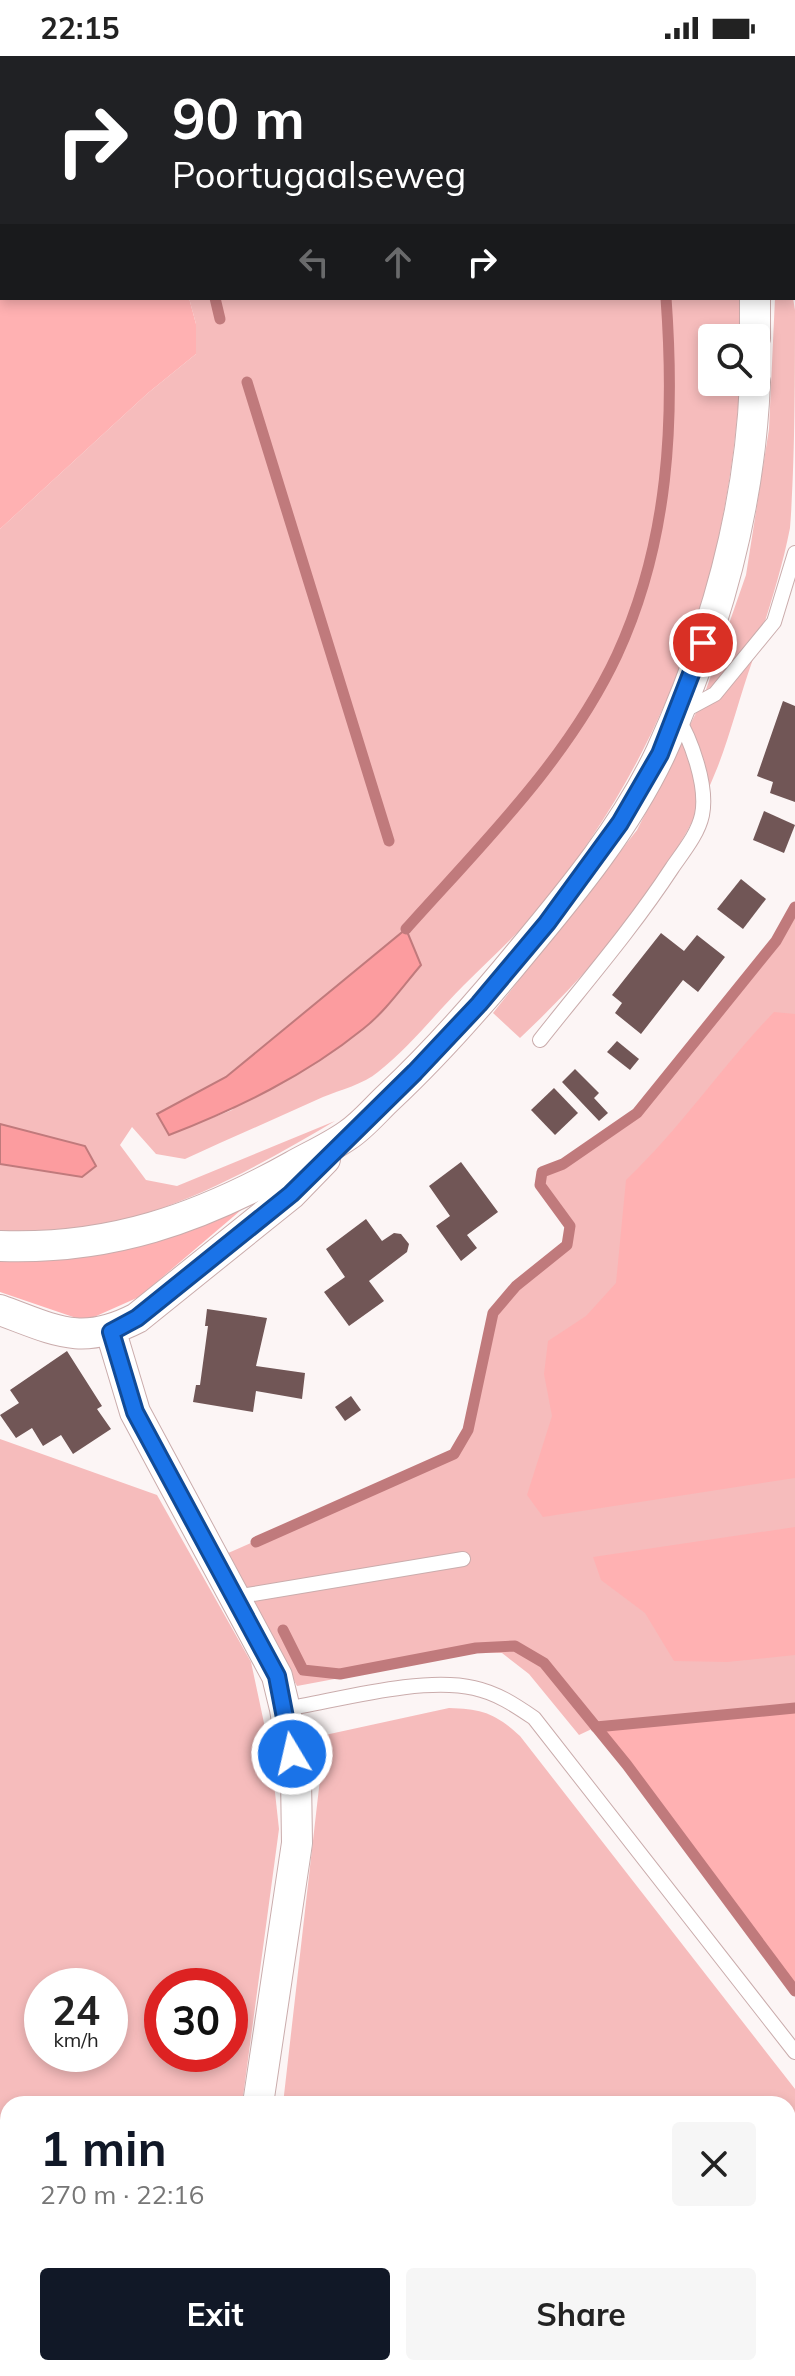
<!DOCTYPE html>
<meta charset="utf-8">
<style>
:root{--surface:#fff;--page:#f6f6f6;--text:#222;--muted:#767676;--accent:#111827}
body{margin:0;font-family:Mulish,sans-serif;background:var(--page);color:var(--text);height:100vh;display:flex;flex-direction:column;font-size:30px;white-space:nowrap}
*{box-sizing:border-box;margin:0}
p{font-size:26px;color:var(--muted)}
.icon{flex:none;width:44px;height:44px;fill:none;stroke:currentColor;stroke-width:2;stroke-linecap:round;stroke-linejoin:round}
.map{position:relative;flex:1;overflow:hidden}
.side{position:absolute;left:0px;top:2040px;width:796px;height:280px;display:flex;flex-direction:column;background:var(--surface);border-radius:24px 24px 0 0;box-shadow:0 4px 12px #0003}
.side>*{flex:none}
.banner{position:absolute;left:0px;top:0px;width:796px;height:244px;box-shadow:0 4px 12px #0003;background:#202124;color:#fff;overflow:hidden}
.buttons{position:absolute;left:698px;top:268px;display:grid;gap:16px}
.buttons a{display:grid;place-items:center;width:72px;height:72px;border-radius:8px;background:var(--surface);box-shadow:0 4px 12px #0003;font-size:40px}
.speed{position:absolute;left:24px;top:1912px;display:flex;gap:16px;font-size:40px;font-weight:700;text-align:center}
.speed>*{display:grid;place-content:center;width:104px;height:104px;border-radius:50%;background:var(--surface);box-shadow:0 4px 12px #0003;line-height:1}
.speed small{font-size:20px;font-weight:400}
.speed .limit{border:12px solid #d22;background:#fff;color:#111}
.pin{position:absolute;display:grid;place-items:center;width:68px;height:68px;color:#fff;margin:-34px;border:4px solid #fff;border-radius:50%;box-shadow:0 2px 8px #0007}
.me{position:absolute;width:88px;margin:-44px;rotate:351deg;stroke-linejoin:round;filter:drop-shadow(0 0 6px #0008)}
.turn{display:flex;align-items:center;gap:28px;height:168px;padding:0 40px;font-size:36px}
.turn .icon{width:104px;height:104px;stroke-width:2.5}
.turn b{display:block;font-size:56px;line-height:68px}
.lanes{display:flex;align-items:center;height:76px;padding:0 40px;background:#0003;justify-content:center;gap:40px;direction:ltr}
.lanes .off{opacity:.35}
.round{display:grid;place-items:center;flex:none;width:84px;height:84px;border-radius:8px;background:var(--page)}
.headline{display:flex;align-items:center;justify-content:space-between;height:136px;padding:0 40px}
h1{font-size:48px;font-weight:700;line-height:60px;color:var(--accent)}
.button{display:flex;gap:16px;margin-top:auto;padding:16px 40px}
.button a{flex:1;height:92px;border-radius:8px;background:var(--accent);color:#fff;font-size:32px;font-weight:700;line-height:92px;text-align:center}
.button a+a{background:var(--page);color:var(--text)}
.status{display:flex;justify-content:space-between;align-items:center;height:56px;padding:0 40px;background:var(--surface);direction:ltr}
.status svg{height:22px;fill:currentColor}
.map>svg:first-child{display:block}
</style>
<div class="status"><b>22:15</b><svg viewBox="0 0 49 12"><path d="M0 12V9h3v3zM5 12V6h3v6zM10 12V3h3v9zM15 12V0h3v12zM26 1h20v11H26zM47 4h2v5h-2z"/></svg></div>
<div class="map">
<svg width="795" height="2320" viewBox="0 0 795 2320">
<rect width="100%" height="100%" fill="#fcf5f5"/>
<g fill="#f6bcbc" fill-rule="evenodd">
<path d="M120,0H415L416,2H120Z"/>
<path d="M189,242H743L742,282H712V326H740C727,526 664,702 535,857C513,883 487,906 463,930C435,958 409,992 378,1016C364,1028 340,1034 323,1041C277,1062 231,1082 185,1103L156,1098L132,1071L120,1089L146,1124L177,1130L335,1065C233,1125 123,1187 0,1175V1108L82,1121L85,1090L0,1068V473L148,337L196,298V268ZM406,874L232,1054L169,1079L158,1058L226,1021Z"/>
<path d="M775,242H793L795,254C795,320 795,408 790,472C781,518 766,562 752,606C740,640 731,676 718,710C677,814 601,906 520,982L493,957L637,774L702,645L746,519L769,373Z"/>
<path d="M795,851V1652L596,1671L579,1679L529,1618L502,1597L479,1596L297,1630L226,1498L454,1398L468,1374L493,1257L516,1230L567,1189L570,1170L540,1129L542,1116L563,1107L637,1057L776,885Z"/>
<path d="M0,1383L157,1439L251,1606L271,1700L279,1773L242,2048H8V2210H0ZM42,1930H110V1998H42ZM162,1930H230V1998H162Z"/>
<path d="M449,1652C482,1653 495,1657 520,1680L795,2033V2320H582L580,2312H788V2048H283L325,1679Z"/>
</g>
<g fill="#ffb1b2">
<path d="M0,0L120,2H2V242H189L196,268V298L148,337L0,473Z"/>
<path d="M774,956L795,958V1422L543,1461L527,1439L552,1360L544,1318L548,1285L586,1260L616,1227L626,1124C681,1072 722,1010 774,956Z"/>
<path d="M288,1114L139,1241L85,1265L0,1236V1198L45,1203Z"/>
<path d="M795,1471V1599L727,1606L674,1605L645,1557L601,1524L593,1501Z"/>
<path d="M795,1653V1935L596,1671Z"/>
<path d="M0,2210H8V2312H190L188,2320H0Z"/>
</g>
<g fill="#fc9c9f" stroke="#c07a7c" stroke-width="2">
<path d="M406,873L421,909C403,930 385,956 363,973C305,1020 238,1052 169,1079L157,1058L226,1021Z"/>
<path d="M0,1068L85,1090L96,1110L82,1121L0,1108Z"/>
</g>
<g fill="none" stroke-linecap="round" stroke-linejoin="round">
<g stroke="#c07a7c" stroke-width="11">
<path d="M151,0V2"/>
<path d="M215,242L220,263"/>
<path d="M247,326L389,785"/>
<path d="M406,873C481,789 568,704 617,599C669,486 675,365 666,242"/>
<path d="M256,1486L454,1398L468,1374L493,1257L516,1230L567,1189L570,1170L540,1129L542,1116L563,1108L637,1057L776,885L795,851"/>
<path d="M283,1574L303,1614L340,1618L476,1592L515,1590L544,1607L627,1709L795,1935"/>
<path d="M596,1671L795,1652"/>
</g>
</g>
<g fill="#715656">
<path d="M783,645L795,650V746L770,737L773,726L757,720Z"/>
<path d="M764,755L795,769L784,797L753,784Z"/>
<path d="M741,823L766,843L743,873L717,853Z"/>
<path d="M661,877L684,895L697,879L725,901L698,936L683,924L641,978L615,957L622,947L612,939Z"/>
<path d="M617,985L639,1003L630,1014L607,996Z"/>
<path d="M575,1013L599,1037L594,1042L608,1057L599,1065L562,1026Z"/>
<path d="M554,1032L578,1057L555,1079L531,1054Z"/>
<path d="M461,1106L498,1156L467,1179L477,1192L461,1205L436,1170L450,1160L429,1130Z"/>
<path d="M366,1163L382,1185L394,1177L401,1178L409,1188L407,1196L369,1225L384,1245L349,1270L324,1236L345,1221L326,1193Z"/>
<path d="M207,1253L267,1262L256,1310L305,1317L302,1343L256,1335L253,1356L193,1346L196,1329H200L208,1270H205Z"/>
<path d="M67,1295L102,1350L97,1353L111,1373L73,1398L61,1379L43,1390L32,1372L16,1382L0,1359L19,1347L10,1334Z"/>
<path d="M351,1340L361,1354L345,1365L335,1351Z"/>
</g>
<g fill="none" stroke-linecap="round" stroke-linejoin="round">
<defs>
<g id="lane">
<path d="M794,176L795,180"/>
<path d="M540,984C585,927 632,873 672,812C683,796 698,778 702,759C708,730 691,683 676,659L715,638L774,566L795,497"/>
<path d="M235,1541L463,1503"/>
<path d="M285,1653C339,1644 422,1620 474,1632C497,1637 515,1649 534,1662L795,1996"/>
</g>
<g id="street">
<path d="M794,68L795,67"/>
<path d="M755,282V242"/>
<path d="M0,1190C110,1194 198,1163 293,1110C311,1100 331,1091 348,1079C363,1069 376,1053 389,1041C437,996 480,947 521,897C572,836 627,769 661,696C714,580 750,454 755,326"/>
<path d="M0,1254C55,1274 81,1291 137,1262L291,1138L325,1103"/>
<path d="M111,1276L135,1356L277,1620L285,1653L296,1721L297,1787L258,2048"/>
<path d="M211,2320L213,2312"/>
</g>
</defs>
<use href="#lane" stroke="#caacac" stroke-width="16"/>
<use href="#street" stroke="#caacac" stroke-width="32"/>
<use href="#lane" stroke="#fff" stroke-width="14"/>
<use href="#street" stroke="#fff" stroke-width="30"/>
</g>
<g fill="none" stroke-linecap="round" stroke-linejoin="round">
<defs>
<path id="route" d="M292,1698L277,1620L135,1356L111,1276L137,1262L291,1138L415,1016L479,948L547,867L620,767L660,698L703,587"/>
</defs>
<use href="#route" stroke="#114b97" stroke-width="20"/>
<use href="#route" stroke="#1a73e8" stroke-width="14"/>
</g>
</svg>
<div class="buttons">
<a><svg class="icon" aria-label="search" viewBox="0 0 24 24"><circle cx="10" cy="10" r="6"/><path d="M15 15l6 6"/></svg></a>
</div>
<div class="speed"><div>24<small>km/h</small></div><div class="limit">30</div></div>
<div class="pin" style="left:703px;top:587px;background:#d93025"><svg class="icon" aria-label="arrive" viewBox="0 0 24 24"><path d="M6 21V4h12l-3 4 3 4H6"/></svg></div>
<svg class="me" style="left:292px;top:1698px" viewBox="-20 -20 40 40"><circle r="17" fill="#1a73e8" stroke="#fff" stroke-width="3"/><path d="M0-11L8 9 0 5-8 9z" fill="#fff"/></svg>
<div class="banner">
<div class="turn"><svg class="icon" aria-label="right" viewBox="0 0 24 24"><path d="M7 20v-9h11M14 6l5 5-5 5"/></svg><div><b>90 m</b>Poortugaalseweg</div></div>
<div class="lanes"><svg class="icon off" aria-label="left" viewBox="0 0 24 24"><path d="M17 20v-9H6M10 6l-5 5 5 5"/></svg><svg class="icon off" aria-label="ahead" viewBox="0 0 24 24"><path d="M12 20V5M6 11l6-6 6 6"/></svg><svg class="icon" aria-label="right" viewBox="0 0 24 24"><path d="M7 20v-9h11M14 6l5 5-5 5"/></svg></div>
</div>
<section class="side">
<div class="headline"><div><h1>1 min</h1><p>270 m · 22:16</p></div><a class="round"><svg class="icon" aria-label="close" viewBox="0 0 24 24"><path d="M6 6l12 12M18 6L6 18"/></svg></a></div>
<div class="button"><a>Exit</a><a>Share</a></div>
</section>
</div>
